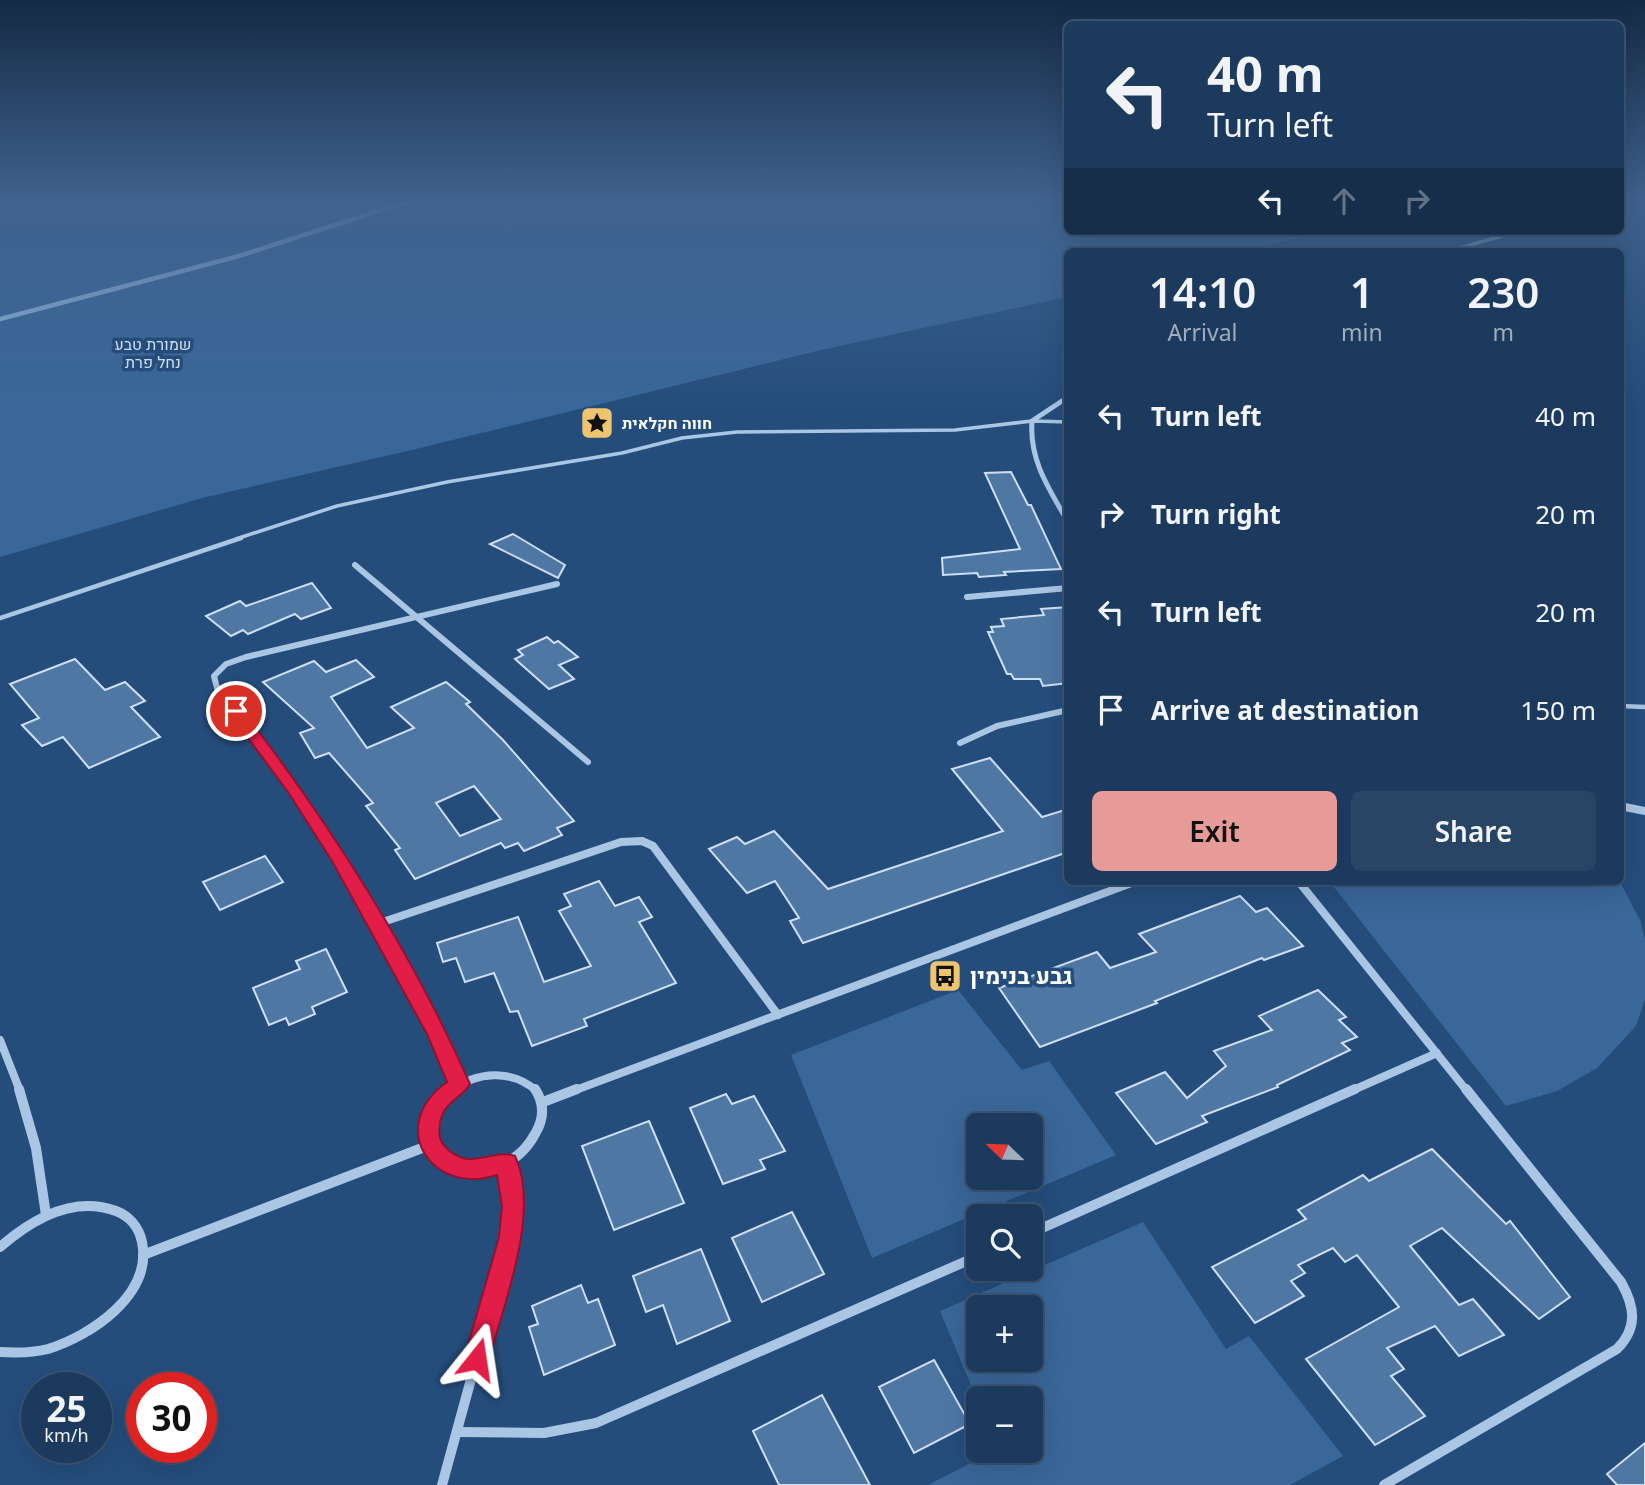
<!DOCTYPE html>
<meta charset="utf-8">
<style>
:root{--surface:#1c3a5d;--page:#294566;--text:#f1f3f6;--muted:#a0adbc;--line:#3a5472;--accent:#e69b98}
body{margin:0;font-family:"Noto Sans",Heebo,sans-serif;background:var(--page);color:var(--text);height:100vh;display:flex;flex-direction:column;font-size:26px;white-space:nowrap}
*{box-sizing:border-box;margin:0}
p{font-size:23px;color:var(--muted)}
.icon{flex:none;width:38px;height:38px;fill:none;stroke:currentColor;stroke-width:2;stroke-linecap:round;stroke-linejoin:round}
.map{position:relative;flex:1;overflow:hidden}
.details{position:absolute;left:1064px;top:248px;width:560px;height:637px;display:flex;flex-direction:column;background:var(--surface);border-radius:10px;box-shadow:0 7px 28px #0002,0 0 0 2px var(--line)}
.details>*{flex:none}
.guide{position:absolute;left:1064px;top:21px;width:560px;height:214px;border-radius:10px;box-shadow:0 7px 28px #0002,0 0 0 2px var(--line);background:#1c3a5d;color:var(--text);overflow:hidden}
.needle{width:46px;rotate:293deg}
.controls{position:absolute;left:966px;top:1113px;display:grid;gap:14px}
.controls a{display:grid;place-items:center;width:77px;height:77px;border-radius:10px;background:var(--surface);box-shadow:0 7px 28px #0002,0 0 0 2px var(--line);font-size:35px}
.speed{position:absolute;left:21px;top:1372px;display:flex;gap:14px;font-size:35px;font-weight:700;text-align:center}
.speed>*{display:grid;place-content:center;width:91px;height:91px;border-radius:50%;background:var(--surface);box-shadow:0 7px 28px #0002,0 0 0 2px var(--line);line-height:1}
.speed small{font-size:18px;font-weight:400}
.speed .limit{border:10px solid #d22;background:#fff;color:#111}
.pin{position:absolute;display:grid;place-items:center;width:60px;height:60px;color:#fff;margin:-30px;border:4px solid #fff;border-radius:50%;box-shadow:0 2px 7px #0007}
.me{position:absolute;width:77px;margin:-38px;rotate:15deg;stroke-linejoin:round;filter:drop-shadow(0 0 5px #0008)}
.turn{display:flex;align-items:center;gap:24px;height:147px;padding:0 28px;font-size:32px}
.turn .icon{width:91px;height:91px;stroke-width:2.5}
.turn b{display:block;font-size:49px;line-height:60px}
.lanes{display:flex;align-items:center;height:66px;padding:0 28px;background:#0003;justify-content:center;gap:35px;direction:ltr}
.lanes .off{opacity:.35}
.eta{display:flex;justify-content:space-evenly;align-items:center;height:119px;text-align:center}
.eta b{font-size:42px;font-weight:600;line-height:49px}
.button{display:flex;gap:14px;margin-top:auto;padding:14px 28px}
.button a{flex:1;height:80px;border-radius:10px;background:var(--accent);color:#111;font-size:28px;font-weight:600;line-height:80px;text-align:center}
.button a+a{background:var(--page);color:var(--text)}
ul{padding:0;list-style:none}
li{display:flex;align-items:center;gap:21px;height:98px;padding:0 28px}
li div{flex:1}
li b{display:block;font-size:26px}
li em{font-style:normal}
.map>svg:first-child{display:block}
</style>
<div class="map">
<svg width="1645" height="1485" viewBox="0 0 1645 1485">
<rect width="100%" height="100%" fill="#254d7c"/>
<g fill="#396799" fill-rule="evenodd">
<path d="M0,200H1067L1068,231H1329L1239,252H1068L1067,297L821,350L416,449L202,498L0,557Z"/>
<path d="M1330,882H1620L1640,920L1645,939V999L1636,1026L1597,1068L1557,1091L1506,1106Z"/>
<path d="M958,990L1022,1070L1049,1061L1116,1155L872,1258L791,1055ZM1031,1125V1178H978V1125Z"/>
<path d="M1143,1222L1226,1349L1249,1336L1343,1456L1290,1485H928L994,1451H1031V1398H978V1402L940,1311ZM1031,1307V1360H978V1307Z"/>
</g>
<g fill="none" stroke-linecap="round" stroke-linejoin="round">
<path stroke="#9ec1e5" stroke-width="4.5" d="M0,319L239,256L403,203L433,200"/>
</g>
<g fill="#4e77a4" stroke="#ccdff4" stroke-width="2" fill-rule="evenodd">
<path d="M1011,472L1028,505H1031L1061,569L1004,572L1006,575L979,577L977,573L943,575L942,558L1020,549L985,473Z"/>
<path d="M513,534L565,565L558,578L490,544Z"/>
<path d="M312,583L331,608L301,619L295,614L248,634L243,630L231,636L206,616L240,601L246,606Z"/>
<path d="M1068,607V683L1043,686L1040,679H1014L1011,674H1007L988,632H993L991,627L1004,626L1001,619L1044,615L1041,609Z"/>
<path d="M547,637L554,643L558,641L578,657L559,665L574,679L549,689L515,659L523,655L518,650Z"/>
<path d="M75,659L105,690L125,682L145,701L131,707L160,737L89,768L63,737L42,746L22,725L39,718L10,684Z"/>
<path d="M356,660L374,677L331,697L367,748L414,728L391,707L446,682L470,702L466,704L503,740L574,821L557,828L562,835L524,851L518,843L505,848L501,843L415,879L395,850L400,848L366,806L373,803L329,753L315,758L300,733L314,728L263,682L314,661L326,672ZM474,786L501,819L460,836L436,803Z"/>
<path d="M990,758L1042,817L1068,809V852L803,943L790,921L799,918L775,881L747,893L709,849L737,837L745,844L774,831L828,889L1003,831L952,769Z"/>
<path d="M265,856L283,882L220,910L203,882Z"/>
<path d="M599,881L615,906L639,897L652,917L639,922L676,983L584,1019L587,1026L532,1046L518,1011L510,1012L494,973L465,982L456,958L443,962L437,943L518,917L544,982L591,966L559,911L571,906L564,894Z"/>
<path d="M1240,896L1256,912L1267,908L1303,946L1264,960L1262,958L1155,1001L1157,1003L1040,1047L999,988L1097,952L1110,968L1156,952L1139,934Z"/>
<path d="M326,949L347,992L312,1007L315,1014L289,1025L286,1018L269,1025L253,988L300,969L296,961Z"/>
<path d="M1318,990L1346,1017L1339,1020L1357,1037L1342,1043L1350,1050L1277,1085L1278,1087L1202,1116L1207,1122L1156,1144L1116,1093L1165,1072L1187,1098L1226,1066L1214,1051L1272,1030L1259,1016Z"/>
<path d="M726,1094L732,1104L754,1096L785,1151L760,1160L765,1169L723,1184L690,1108Z"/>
<path d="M649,1121L684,1203L614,1230L582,1146Z"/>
<path d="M1432,1149L1506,1224L1510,1221L1570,1297L1539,1319L1442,1228L1410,1246L1459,1305L1473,1299L1504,1335L1459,1356L1435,1326L1387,1348L1404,1369L1391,1376L1425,1416L1375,1445L1306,1359L1399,1307L1357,1255L1345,1262L1333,1248L1298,1265L1305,1273L1291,1281L1304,1296L1255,1323L1212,1267L1306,1219L1298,1210L1363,1175L1369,1181Z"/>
<path d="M792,1212L824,1274L762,1302L732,1238Z"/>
<path d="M701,1249L730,1321L677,1344L663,1305L646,1312L633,1276Z"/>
<path d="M581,1285L588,1303L598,1299L615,1345L544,1375L529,1327L538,1324L532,1306Z"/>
<path d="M934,1360L970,1424L914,1453L879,1387Z"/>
<path d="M822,1395L870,1485H779L753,1431Z"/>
<path d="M1645,1443V1485H1617L1607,1474Z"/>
</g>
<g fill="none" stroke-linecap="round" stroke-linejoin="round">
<path stroke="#a9c6e5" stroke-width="3.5" d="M236,539L337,506L447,482L622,453L682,438L737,432L955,430L1032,421L1068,422"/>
<g stroke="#a9c6e5" stroke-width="4.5">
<path d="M0,618L241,538"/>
<path d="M1620,706L1645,707"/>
</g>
<path stroke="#a9c6e5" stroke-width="3.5" d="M1445,252L1520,231"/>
<path stroke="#a9c6e5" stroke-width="5" d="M1068,397L1032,421C1029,460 1049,489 1068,522"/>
<g stroke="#a9c6e5" stroke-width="6">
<path d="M355,565L588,762"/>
<path d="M967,597L1068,588"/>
<path d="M960,743L997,726L1068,710"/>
<path d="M289,782L217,688L214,676L226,664L246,657L557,584"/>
</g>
<g stroke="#a9c6e5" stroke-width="8">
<path d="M288,780C356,875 412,977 459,1084"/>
<path d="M1620,806L1645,811"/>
<path d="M1299,882L1467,1091"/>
<path d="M377,924L621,842L642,841L653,846L778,1015"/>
<path d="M0,1040L20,1091"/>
<path d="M450,1091C478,1071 511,1069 537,1091"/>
<path d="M573,1091L1134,882"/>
<path d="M1351,1091L1437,1053"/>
</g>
<g stroke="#a9c6e5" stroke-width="10">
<path d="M19,1089L36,1148L46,1215"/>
<path d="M452,1089C378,1148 494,1209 535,1134C544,1119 545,1104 535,1089"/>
<path d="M543,1102L577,1089"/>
<path d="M1031,1233L1355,1089"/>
<path d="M0,1247C31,1220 73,1195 116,1211C129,1216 139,1227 142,1242C153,1295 90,1336 48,1349C32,1353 16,1353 0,1352"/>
<path d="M143,1255L430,1145"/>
<path d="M457,1432L544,1433L596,1423L978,1256"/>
<path d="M442,1485L510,1237L513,1206L507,1162"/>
<path d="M1384,1485L1617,1349C1638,1328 1635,1307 1621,1282L1466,1089"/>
</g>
</g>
<linearGradient id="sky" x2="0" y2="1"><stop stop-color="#142a44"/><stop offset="0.49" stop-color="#40628e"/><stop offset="1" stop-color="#40628e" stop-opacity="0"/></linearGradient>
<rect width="1645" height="408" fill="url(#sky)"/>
<path fill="#e11d48" stroke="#92132f" stroke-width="2" d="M236,706L241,708C330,824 411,950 470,1084C464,1096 449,1100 443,1113C439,1122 437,1136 443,1144C468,1175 492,1147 515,1156C541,1210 504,1304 489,1359L486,1368L477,1371L468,1368L464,1359L499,1237L502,1206L497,1175C432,1197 385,1126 447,1082L427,1034L332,861L288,792L228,711Z"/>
<defs>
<symbol id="sight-square" viewBox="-11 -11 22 22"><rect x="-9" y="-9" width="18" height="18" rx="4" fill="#eec56e" stroke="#254d7c"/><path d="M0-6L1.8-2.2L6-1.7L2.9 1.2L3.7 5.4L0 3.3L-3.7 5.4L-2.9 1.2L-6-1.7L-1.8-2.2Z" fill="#111"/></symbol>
<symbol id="bus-square" viewBox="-11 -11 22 22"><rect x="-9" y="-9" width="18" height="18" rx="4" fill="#eec56e" stroke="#254d7c"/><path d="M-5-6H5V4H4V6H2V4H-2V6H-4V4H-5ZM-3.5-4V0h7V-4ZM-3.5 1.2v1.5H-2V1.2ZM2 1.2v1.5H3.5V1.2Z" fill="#111"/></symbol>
</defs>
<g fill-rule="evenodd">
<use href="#sight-square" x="578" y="404" width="38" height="38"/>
<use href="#bus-square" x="926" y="957" width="38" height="38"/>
</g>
<g text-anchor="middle" stroke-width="7" stroke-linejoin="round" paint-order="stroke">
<g font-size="16" fill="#ccdff4" stroke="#254d7c">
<text x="153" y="350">שמורת טבע<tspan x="153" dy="18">נחל פרת</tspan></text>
</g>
<g font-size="16" font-weight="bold" fill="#fff" stroke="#254d7c" text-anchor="start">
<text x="622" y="429">חווה חקלאית</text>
</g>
<g font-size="23" font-weight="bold" fill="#fff" stroke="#254d7c" text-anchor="start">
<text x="970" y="984">גבע בנימין</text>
</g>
</g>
</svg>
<div class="controls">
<a><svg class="needle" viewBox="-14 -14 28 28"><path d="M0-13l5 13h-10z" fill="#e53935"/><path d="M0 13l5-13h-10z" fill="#a0adbc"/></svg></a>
<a><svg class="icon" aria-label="search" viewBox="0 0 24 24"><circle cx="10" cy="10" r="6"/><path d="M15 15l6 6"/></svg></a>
<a>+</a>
<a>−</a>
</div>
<div class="speed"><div>25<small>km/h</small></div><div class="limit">30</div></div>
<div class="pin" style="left:236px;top:711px;background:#d93025"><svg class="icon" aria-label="arrive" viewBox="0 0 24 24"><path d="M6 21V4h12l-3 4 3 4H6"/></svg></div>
<svg class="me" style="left:477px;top:1359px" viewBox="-20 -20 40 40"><path d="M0-17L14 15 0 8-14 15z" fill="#e11d48" stroke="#fff" stroke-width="4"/></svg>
<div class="guide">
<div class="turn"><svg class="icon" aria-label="left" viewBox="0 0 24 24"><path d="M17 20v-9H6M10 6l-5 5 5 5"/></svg><div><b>40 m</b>Turn left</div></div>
<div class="lanes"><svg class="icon" aria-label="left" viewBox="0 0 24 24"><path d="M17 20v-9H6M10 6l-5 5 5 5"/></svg><svg class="icon off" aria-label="ahead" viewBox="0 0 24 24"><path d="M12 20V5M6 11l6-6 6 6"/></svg><svg class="icon off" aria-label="right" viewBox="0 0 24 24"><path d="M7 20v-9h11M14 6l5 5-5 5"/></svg></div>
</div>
<section class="details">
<div class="eta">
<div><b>14:10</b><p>Arrival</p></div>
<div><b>1</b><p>min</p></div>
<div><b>230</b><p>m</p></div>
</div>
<ul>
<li><svg class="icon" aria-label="left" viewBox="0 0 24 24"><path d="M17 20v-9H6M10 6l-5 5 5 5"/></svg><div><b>Turn left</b></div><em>40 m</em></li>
<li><svg class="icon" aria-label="right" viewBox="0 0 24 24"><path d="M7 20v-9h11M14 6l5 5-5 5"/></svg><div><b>Turn right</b></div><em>20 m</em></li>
<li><svg class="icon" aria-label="left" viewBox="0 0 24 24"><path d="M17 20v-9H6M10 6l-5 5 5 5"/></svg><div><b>Turn left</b></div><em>20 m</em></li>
<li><svg class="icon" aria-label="arrive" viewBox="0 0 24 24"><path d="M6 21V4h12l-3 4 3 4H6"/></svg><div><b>Arrive at destination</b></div><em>150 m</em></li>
</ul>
<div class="button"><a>Exit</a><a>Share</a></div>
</section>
</div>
